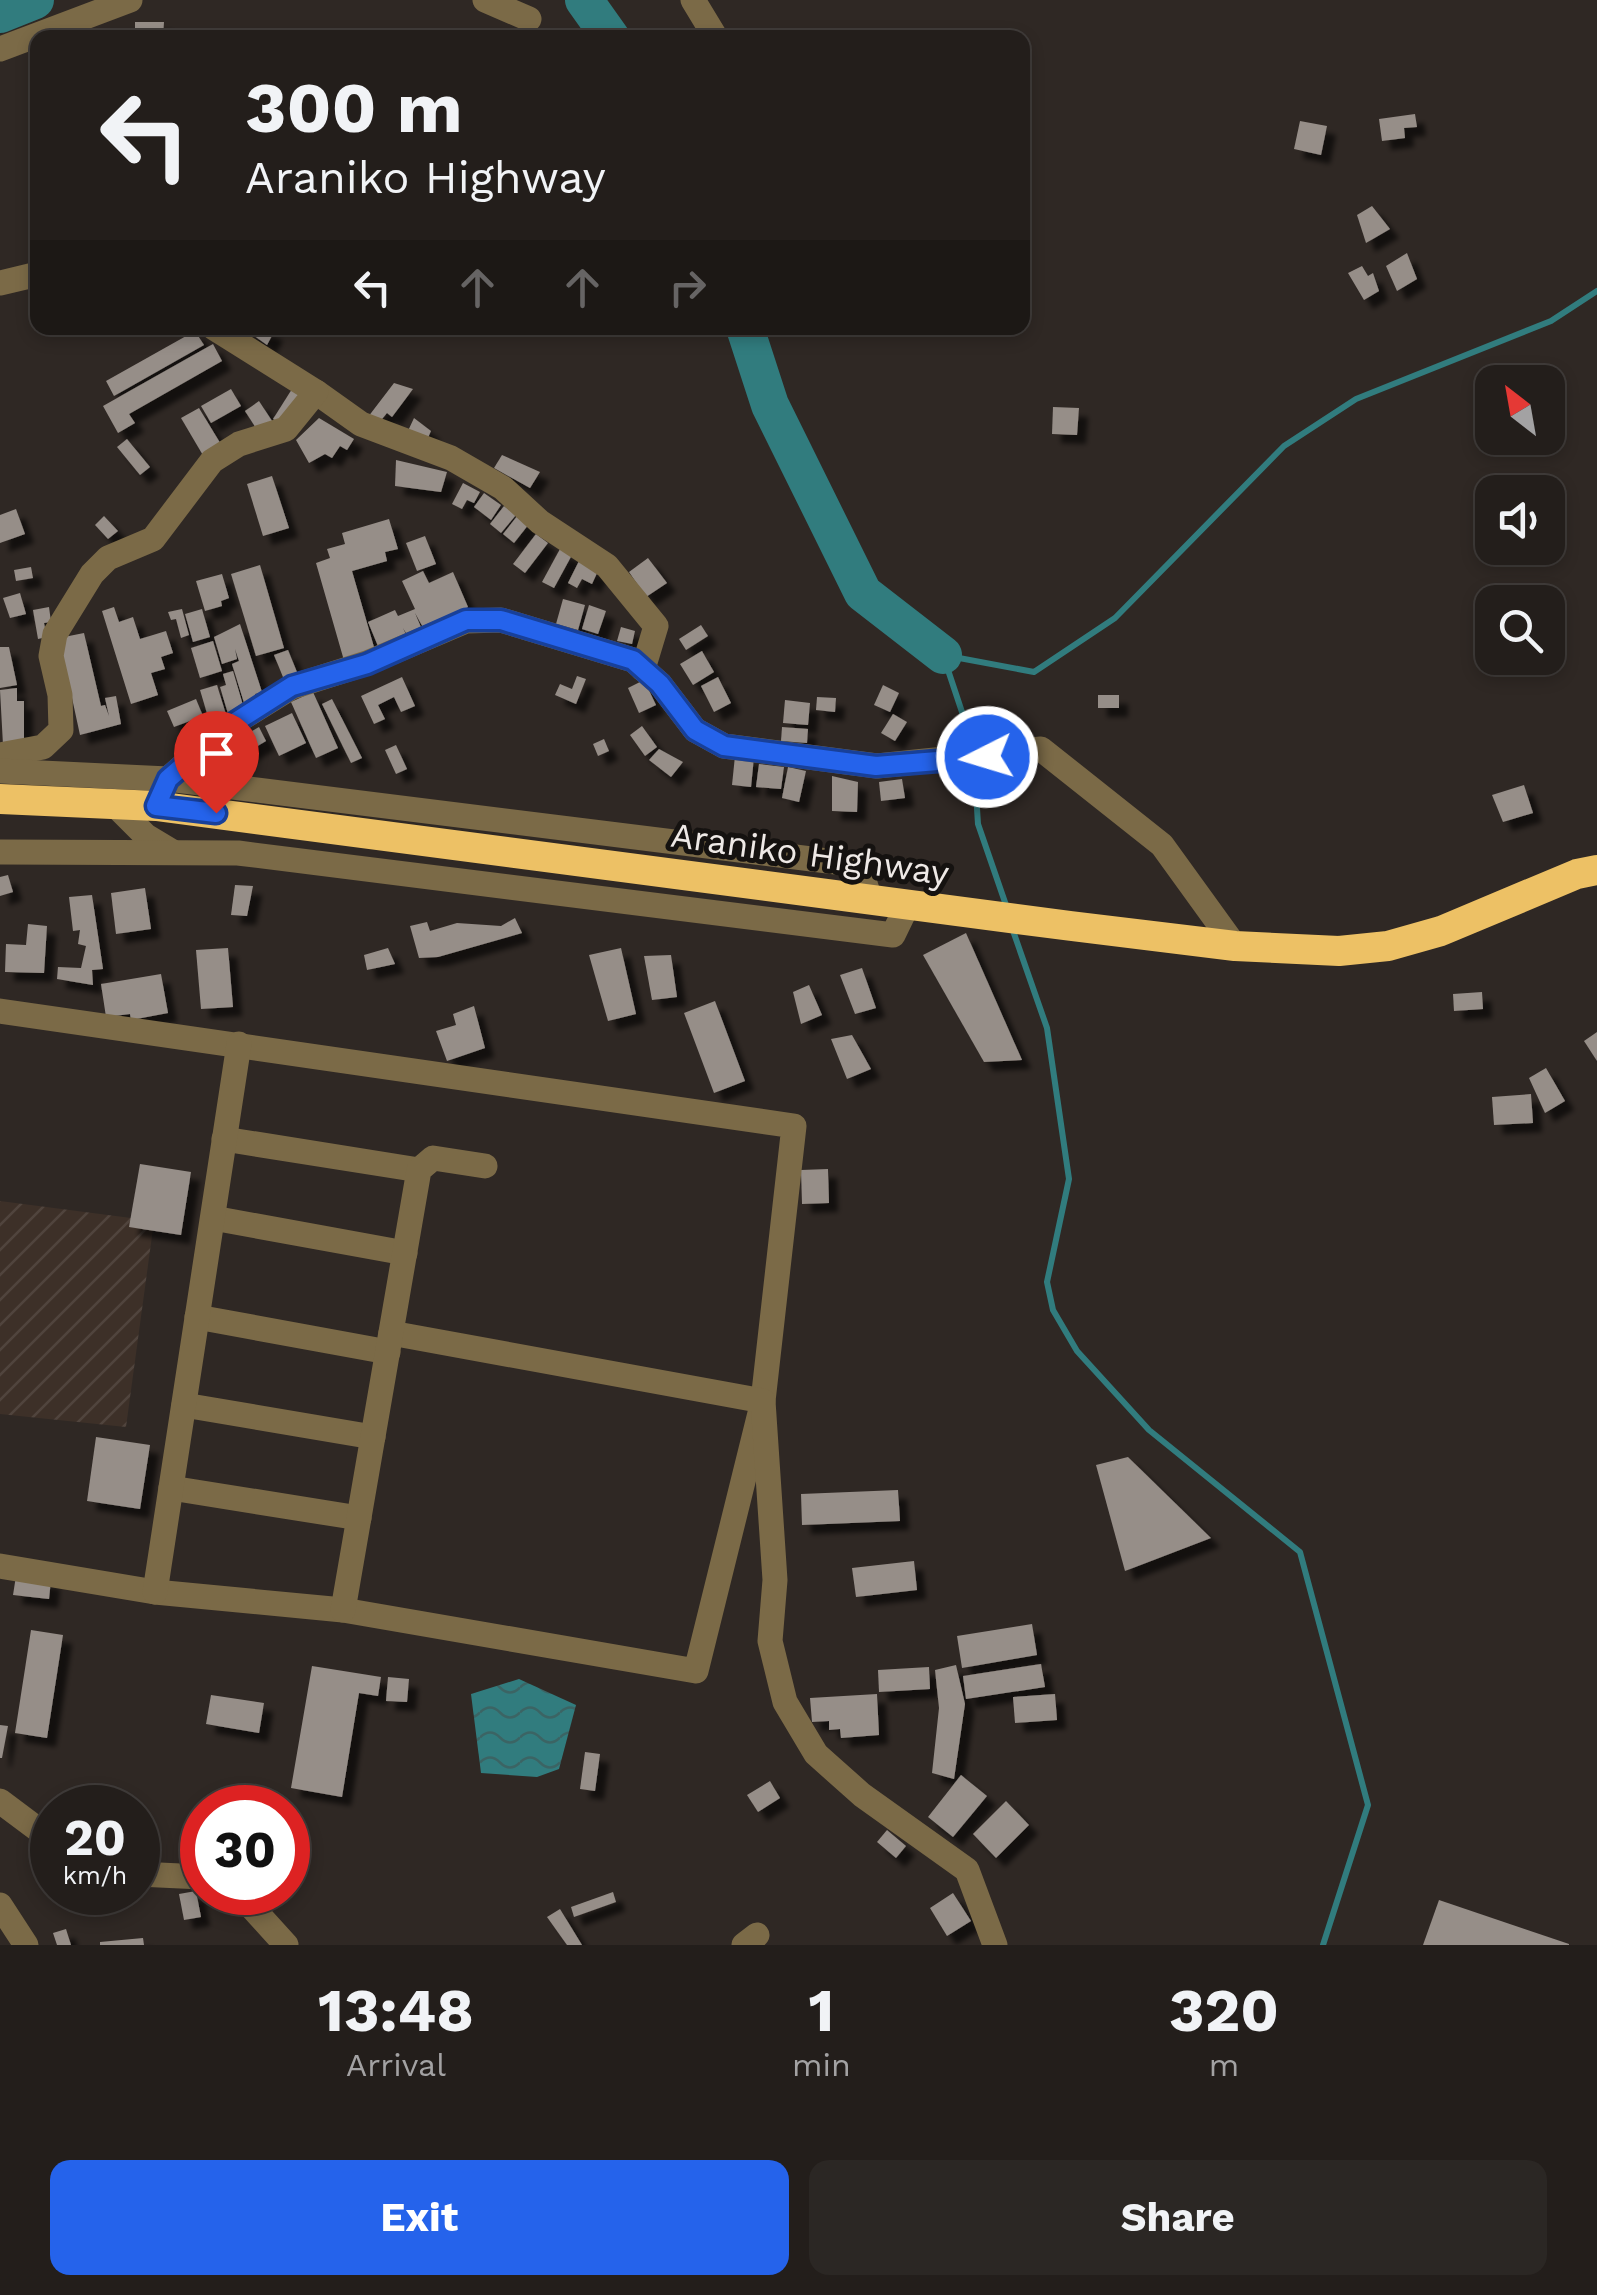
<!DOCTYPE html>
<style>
:root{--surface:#231e1b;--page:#2b2724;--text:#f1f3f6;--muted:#a3a2a3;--line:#403c3a;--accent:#2563eb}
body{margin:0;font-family:"Work Sans",sans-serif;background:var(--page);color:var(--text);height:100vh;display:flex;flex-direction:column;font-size:38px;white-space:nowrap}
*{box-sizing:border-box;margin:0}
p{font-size:32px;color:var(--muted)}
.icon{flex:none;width:55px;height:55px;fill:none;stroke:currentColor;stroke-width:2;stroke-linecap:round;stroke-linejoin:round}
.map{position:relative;height:1945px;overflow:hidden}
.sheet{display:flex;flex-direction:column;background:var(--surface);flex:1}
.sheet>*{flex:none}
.guide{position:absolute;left:30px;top:30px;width:1000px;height:305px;border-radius:20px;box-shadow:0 5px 15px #0003,0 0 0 2px var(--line);background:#231e1b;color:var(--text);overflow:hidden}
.needle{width:65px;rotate:329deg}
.fabs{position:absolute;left:1475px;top:365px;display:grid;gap:20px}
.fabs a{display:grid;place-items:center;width:90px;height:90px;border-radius:20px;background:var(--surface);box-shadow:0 5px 15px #0003,0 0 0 2px var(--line);font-size:50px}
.speed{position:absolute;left:30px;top:1785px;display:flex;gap:20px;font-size:50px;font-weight:700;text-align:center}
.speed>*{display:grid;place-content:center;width:130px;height:130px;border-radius:50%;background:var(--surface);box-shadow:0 5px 15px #0003,0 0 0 2px var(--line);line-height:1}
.speed small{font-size:25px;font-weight:400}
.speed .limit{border:15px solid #d22;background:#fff;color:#111}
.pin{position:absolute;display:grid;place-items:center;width:85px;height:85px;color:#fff;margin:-102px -42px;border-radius:50% 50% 50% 0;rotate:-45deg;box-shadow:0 0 10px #0007}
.pin .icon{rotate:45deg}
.me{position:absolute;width:110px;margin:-55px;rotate:265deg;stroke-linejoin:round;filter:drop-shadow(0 0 8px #0008)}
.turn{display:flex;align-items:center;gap:35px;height:210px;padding:0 50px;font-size:45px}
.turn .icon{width:130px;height:130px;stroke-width:2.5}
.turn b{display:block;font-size:70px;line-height:85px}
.lanes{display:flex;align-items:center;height:95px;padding:0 50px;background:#0003;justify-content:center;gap:50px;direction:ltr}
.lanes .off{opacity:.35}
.eta{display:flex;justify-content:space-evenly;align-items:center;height:170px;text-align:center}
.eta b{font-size:60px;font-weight:700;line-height:70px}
.primary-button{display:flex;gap:20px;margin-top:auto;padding:20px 50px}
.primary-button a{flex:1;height:115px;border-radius:20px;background:var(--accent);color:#fff;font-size:40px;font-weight:700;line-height:115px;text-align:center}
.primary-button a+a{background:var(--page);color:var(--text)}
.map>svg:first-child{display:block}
</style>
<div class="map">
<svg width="1597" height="1945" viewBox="0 0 1597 1945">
<defs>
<pattern id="industrial-furrows" width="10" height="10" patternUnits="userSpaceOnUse" patternTransform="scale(2.5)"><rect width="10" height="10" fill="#3d3028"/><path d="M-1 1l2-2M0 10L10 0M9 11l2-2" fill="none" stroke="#50443d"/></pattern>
<pattern id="water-waves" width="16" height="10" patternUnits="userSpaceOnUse" patternTransform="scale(2.5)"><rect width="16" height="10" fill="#317c7e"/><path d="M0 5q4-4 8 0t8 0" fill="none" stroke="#3b6464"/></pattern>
<filter id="shadow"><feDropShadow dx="9" dy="9" stdDeviation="2.5" flood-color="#0009"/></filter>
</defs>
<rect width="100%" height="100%" fill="#2f2824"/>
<path fill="url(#industrial-furrows)" d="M0,1201L154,1221L126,1427L0,1414Z"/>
<path fill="url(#water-waves)" d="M519,1679L576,1705L559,1769L537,1777L481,1773L471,1694Z"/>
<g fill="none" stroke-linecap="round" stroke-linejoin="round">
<g stroke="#317c7e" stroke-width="6">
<path d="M943,655L974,748"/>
<path d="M943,655L1034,672L1115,618L1284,446L1356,399L1551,321L1597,291"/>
<path d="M974,761L978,824L1007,908"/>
<path d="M1011,925L1047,1028L1069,1179L1047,1282L1053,1310L1077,1351L1149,1430L1300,1552L1368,1805L1323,1945"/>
</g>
<g stroke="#317c7e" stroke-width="38">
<path d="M584,0L611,38"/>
<path d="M0,14L35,0"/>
<path d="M745,328L770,405L863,593L943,655"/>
</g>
</g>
<g fill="#968e88" filter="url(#shadow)">
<path d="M135,22H164L163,38H135Z"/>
<path d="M1415,114L1417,127L1404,128L1405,138L1382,141L1379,119Z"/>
<path d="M1300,121L1327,126L1321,155L1294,149Z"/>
<path d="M1372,206L1390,229L1366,243L1357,215Z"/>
<path d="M1407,253L1417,279L1397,291L1386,266Z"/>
<path d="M1362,266L1368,276L1373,273L1379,291L1364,300L1348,273Z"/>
<path d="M243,328H266L274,332L267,345Z"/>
<path d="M195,331L204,345L114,396L106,381Z"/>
<path d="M213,344L222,361L129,414L135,423L118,433L103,406Z"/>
<path d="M394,383L413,389L392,417L387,413L378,424L368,417Z"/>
<path d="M231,389L241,406L211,423L201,406Z"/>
<path d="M292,389L302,396L283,425L273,419Z"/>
<path d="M259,401L276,427L259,433L245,411Z"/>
<path d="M1053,407L1079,408L1077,435L1052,434Z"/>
<path d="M199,408L222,446L204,457L181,418Z"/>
<path d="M319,418L354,439L347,450L340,446L332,458L325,454L309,463L296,440Z"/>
<path d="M414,418L431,431L426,442L407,433Z"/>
<path d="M127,439L150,467L140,475L117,447Z"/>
<path d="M502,455L540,472L530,488L494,468Z"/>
<path d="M396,460L447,472L441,492L395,486Z"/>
<path d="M272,476L289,528L263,536L247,484Z"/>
<path d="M463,483L480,492L474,503L467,500L462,509L452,504Z"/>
<path d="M484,493L501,505L491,520L474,507Z"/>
<path d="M504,506L516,515L501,533L490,524Z"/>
<path d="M16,509L25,534L0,543V515Z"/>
<path d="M518,515L529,524L514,543L503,534Z"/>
<path d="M104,516L118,531L108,539L95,525Z"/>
<path d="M389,519L398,549L385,552L387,561L352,571L376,654L345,664L316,563L330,558L327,549L345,544L342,533Z"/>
<path d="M536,534L548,543L525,573L513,564Z"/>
<path d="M425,536L436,564L417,571L406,543Z"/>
<path d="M560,549L572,555L554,588L542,582Z"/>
<path d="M648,558L667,583L646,597L629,572Z"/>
<path d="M579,561L598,571L592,584L582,579L577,588L568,583Z"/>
<path d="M260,565L284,648L256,656L231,574Z"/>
<path d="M31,567L33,578L16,581L14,570Z"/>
<path d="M423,571L429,583L453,572L468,607L425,631L415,613L423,632L409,638L403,628L408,639L380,651L368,622L395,610L398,616L415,609L402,581Z"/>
<path d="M222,574L229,598L221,601L222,606L205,611L196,581Z"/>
<path d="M20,593L26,614L10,618L3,598Z"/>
<path d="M563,599L585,605L578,630L556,624Z"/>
<path d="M589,605L606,611L598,634L582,629Z"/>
<path d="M49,607L51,622L44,623L47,637L38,639L33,610Z"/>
<path d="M114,607L119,622L133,617L140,639L166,631L173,653L161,657L165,669L151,673L158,695L131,704L102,611Z"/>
<path d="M182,609L189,635L181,638L176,619L171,620L168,612Z"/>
<path d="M202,609L210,637L193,642L185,614Z"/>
<path d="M240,624L262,692L255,694L258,702L245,706L232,664L239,661L235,649L237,659L222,664L214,637Z"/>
<path d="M701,625L708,636L686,650L679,639Z"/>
<path d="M621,627L635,631L632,644L617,641Z"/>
<path d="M84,633L101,706L105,705L109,716L105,698L116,696L121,724L80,735L59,638Z"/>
<path d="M213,641L222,671L200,678L191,648Z"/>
<path d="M0,647H9L17,685L0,688Z"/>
<path d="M288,650L299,677L285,682L274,655Z"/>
<path d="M702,651L714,672L693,685L680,664Z"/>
<path d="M233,671L245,712L229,717L220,687L226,685L223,674Z"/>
<path d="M577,676L586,679L576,704L555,695L560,684L572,689Z"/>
<path d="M402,677L415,706L401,712L394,697L378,705L385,719L374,724L361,696Z"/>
<path d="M718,677L731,703L714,712L701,686Z"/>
<path d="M644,680L656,705L639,713L628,688Z"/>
<path d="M217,685L228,721L211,727L200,690Z"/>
<path d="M883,685L899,693L890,712L874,705Z"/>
<path d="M17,688V701H24V744L3,745L0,690Z"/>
<path d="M313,692L338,748L316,758L291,702Z"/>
<rect x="1098" y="695" width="21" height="13"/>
<path d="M817,697L836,698L835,712L816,710Z"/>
<path d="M196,699L203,716L174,727L167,711Z"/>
<path d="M332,699L362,758L351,763L322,704Z"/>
<path d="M785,700L810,703L808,725L783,723Z"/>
<path d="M292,713L306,743L279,756L265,726Z"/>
<path d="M893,714L907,722L895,741L881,733Z"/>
<path d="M642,726L657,747L645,756L630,735Z"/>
<path d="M259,727L266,741L246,753L238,739Z"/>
<path d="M782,727L808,729L807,743L781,741Z"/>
<path d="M604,739L609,751L598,756L593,744Z"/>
<path d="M396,745L407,769L396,774L385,750Z"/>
<path d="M659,749L683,762L671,777L649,760Z"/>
<path d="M735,756L754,757L751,787L732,785Z"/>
<path d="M759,764L784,767L781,789L756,787Z"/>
<path d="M788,767L806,771L799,802L782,798Z"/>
<path d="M832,776L858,782L857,812L832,811Z"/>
<path d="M902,779L905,798L881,801L879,782Z"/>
<path d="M1524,785L1533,813L1503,822L1492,795Z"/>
<path d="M8,875L13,892L0,896V877Z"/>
<path d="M235,885L253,886L247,916L231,915Z"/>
<path d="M145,888L151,929L116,934L111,893Z"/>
<path d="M92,895L103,969L92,970L93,985L57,979L58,967L81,968L86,946L78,944L80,930L73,931L69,897Z"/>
<path d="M515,918L522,933L438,957L419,958L410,926L427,922L430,931L457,923L501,926Z"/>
<path d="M28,924L47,926L44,973L5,972L6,944L26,945Z"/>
<path d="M966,933L1022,1060L984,1062L923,955Z"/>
<path d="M228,948L233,1007L201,1009L196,950Z"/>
<path d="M388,948L395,964L367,970L364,955Z"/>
<path d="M621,948L636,1014L608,1021L589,955Z"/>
<path d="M671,955L677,997L652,1000L644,956Z"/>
<path d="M862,968L876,1008L855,1014L840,975Z"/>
<path d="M161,974L168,1013L131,1020L130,1014L106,1017L101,984Z"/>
<path d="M809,985L822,1015L801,1024L793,992Z"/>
<path d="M1482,992L1483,1009L1454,1011L1453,994Z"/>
<path d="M715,1001L745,1081L714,1093L684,1013Z"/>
<path d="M474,1006L485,1048L447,1061L436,1031L456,1025L453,1014Z"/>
<path d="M1597,1032V1061L1584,1041Z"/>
<path d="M852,1035L871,1069L847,1079L831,1039Z"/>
<path d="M1546,1068L1565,1101L1545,1113L1529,1078Z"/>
<path d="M1531,1094L1533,1123L1494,1125L1492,1097Z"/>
<path d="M140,1164L191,1172L181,1235L129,1227Z"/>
<path d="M828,1169L829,1203L802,1204L801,1170Z"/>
<path d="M96,1437L150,1445L140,1509L87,1501Z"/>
<path d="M1128,1457L1211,1538L1125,1571L1096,1465Z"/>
<path d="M898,1490L900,1521L802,1525L801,1494Z"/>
<path d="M914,1561L917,1590L856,1597L852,1568Z"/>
<path d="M16,1576L51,1580L49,1599L13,1595Z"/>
<path d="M1032,1624L1037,1655L962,1668L957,1636Z"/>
<path d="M31,1630L63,1635L47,1738L15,1733Z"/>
<path d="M1041,1664L1045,1687L966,1699L963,1676Z"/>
<path d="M956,1665L965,1704L954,1779L932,1773L939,1708L935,1670Z"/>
<path d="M312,1666L381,1677L378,1696L359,1693L342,1797L291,1788Z"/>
<path d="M929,1667L930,1689L879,1692L878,1670Z"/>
<path d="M388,1677L409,1679L407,1702L386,1701Z"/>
<path d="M877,1694L879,1735L841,1738L840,1729L829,1730V1721L812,1722L810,1698Z"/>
<path d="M1055,1694L1057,1720L1015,1723L1013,1697Z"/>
<path d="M211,1695L264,1703L259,1733L206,1724Z"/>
<path d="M0,1725L8,1726L2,1758H0Z"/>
<path d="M585,1752L600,1754L595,1791L580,1789Z"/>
<path d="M961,1775L987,1796L953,1837L928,1817Z"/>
<path d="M770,1781L780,1798L758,1812L747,1795Z"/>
<path d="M1006,1801L1029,1825L996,1858L973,1834Z"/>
<path d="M887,1830L906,1846L896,1858L877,1842Z"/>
<path d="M196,1891L201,1917L184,1920L179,1894Z"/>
<path d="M613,1892L616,1902L574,1917L571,1907Z"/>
<path d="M953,1893L971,1921L947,1936L930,1908Z"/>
<path d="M1439,1900L1569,1944V1945H1423Z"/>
<path d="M560,1909L582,1945H567L547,1917Z"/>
<path d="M66,1929L71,1945H57L53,1933Z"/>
<path d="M143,1938L144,1945H100V1942Z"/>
</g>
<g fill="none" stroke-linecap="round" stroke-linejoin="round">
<g stroke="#7b6a47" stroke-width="25">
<path d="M485,0L529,19"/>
<path d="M693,0L716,38"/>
<path d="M0,49L130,0"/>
<path d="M0,283L38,274"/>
<path d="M316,392L361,424L451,458L503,488L540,522L607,566L656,626L643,669"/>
<path d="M0,755L43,747L61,730L60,695L51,656L55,634L92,574L108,558L153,539L212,461L239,444L286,429L316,392L214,328"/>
<path d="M0,771L168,779L852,864L862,874L870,899"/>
<path d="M111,801L146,836L171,851"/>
<path d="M156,806L168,779L226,728L292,687L367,663L466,621L501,620L633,660L660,684L695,730L724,746L877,766L1041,749L1162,845L1235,946"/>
<path d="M0,852L238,853L893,935L908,904"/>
<path d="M0,1011L794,1126L763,1401L696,1671L343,1610L155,1592L0,1566"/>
<path d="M224,1139L419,1170"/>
<path d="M213,1218L405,1253"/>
<path d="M197,1317L388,1352"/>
<path d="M391,1333L763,1401L775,1580L770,1641L785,1702L816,1754L862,1795L967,1870L995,1945"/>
<path d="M184,1405L373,1437"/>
<path d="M171,1488L359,1518"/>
<path d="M155,1592L239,1044"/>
<path d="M343,1610L419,1170L433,1158L485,1166"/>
<path d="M0,1801L52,1840"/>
<path d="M138,1874L202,1877"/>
<path d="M238,1892L286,1945"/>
<path d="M0,1905L26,1945"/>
<path d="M744,1945L757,1935"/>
</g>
<path stroke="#edc165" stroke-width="30" d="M0,799L156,806L1071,926L1235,946L1339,951L1388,946L1441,931L1577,874L1597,870"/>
</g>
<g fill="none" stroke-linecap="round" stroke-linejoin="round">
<defs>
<path id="route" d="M216,813L156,806L168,779L197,754L226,728L292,686L367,664L466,620H501L633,660L660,684L695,730L724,746L876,766L987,757"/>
</defs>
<use href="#route" stroke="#184099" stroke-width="25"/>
<use href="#route" stroke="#2563eb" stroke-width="18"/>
</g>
<g text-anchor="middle" stroke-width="10" stroke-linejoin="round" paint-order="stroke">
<g font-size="35" fill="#eee9e6" stroke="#151210">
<text transform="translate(810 854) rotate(8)" y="12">Araniko Highway</text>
</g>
</g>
</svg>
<div class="fabs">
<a><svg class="needle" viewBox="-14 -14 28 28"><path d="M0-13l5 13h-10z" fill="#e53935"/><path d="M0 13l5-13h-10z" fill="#a3a2a3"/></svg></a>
<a><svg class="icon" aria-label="sound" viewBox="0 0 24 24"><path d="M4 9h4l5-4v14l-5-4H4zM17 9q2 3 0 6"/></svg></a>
<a><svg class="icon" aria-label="search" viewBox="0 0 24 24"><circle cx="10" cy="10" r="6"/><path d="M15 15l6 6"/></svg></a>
</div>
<div class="speed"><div>20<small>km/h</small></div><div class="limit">30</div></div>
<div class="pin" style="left:216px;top:813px;background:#d93025"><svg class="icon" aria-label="arrive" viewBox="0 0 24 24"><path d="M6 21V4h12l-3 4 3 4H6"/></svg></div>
<svg class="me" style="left:987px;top:757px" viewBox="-20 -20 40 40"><circle r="17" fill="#2563eb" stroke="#fff" stroke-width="3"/><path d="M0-11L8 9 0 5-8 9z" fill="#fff"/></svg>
<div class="guide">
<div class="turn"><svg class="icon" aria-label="left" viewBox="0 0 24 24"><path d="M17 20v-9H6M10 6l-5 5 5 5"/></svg><div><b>300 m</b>Araniko Highway</div></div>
<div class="lanes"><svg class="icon" aria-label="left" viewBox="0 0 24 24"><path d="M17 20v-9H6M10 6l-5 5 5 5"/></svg><svg class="icon off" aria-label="ahead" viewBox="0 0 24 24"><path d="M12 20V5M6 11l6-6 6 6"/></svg><svg class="icon off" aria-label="ahead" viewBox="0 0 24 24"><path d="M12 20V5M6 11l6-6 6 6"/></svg><svg class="icon off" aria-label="right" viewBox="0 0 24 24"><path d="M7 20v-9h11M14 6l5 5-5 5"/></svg></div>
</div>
</div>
<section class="sheet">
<div class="eta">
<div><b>13:48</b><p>Arrival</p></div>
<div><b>1</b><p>min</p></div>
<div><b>320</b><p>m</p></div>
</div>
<div class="primary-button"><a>Exit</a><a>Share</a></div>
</section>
